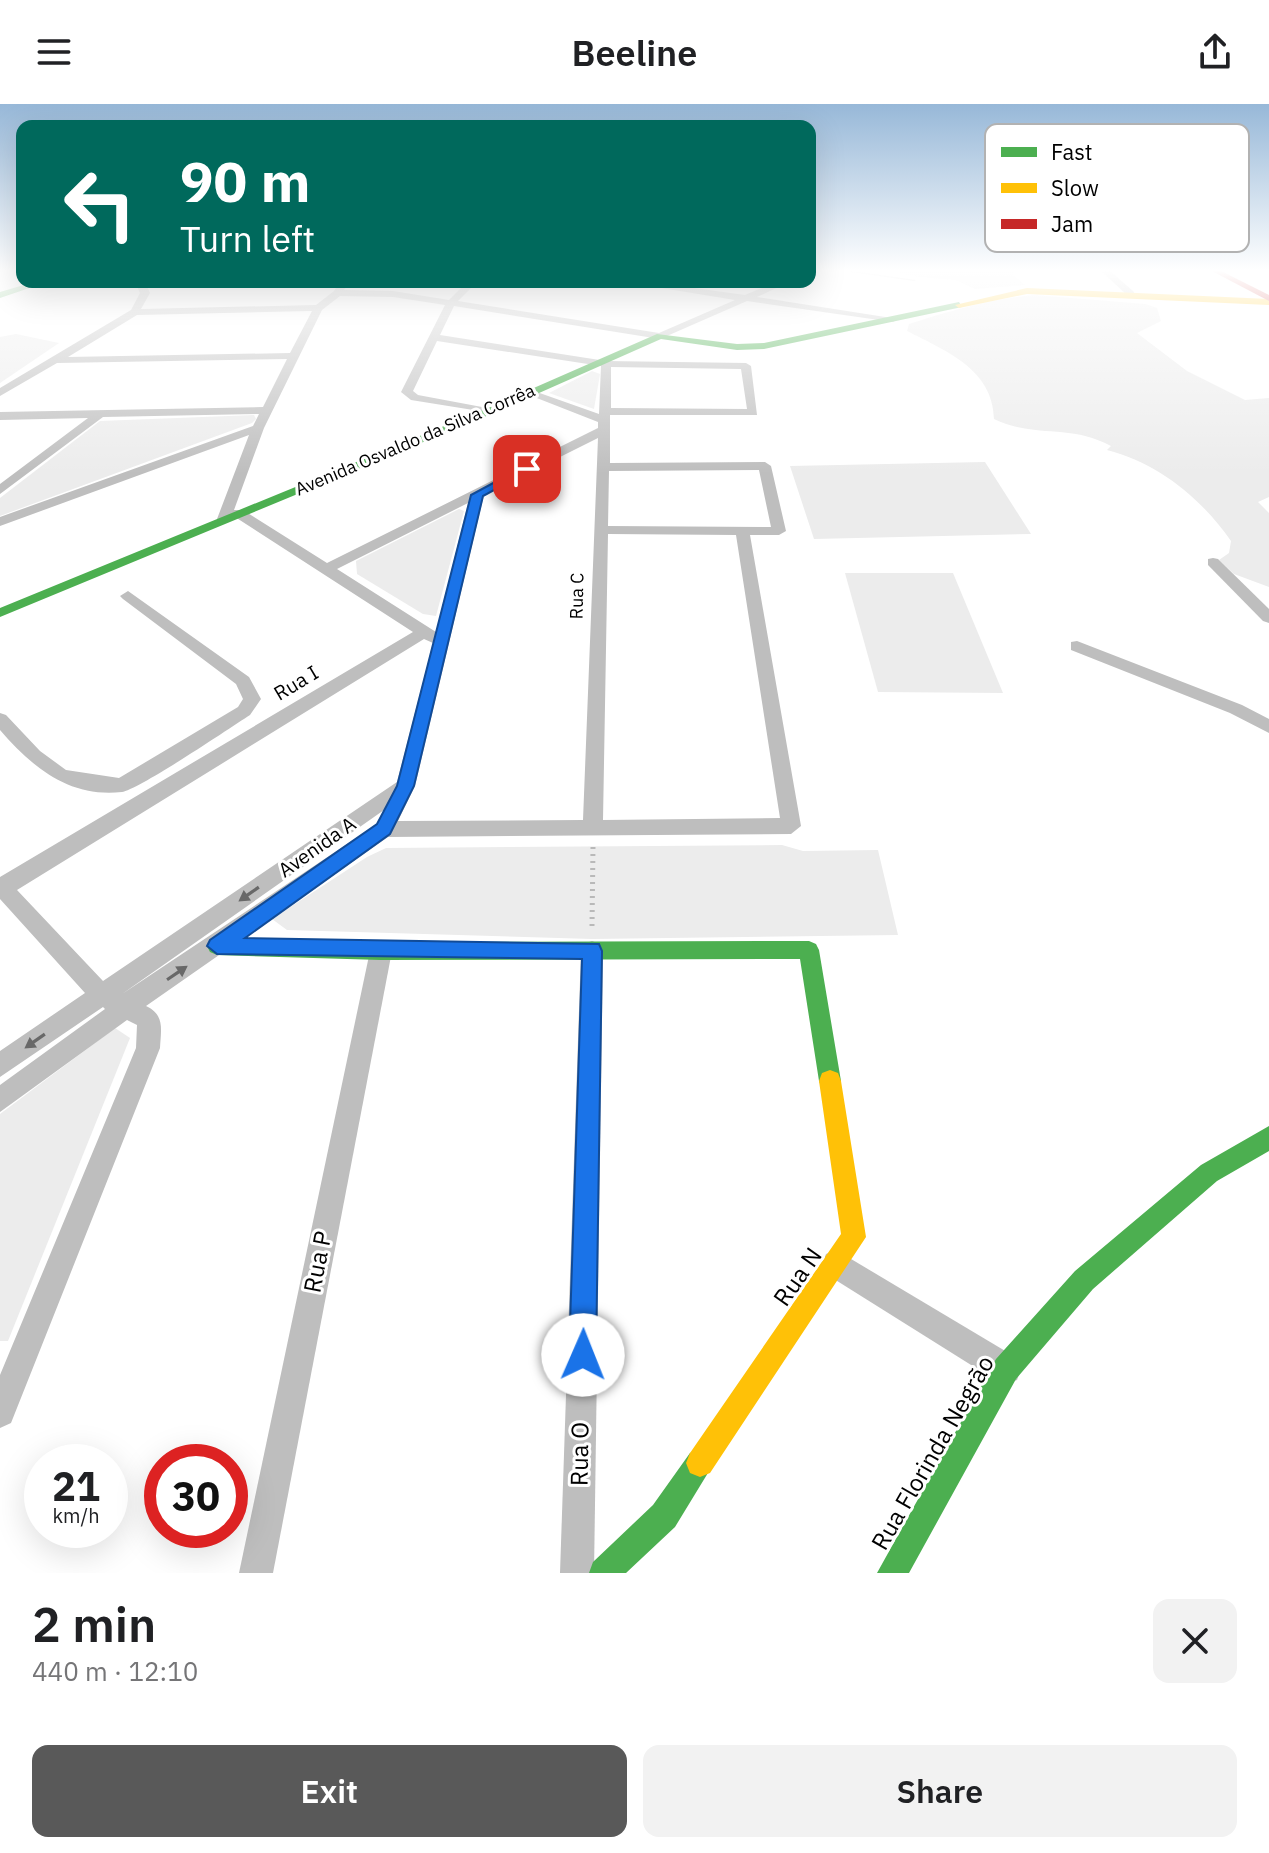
<!DOCTYPE html>
<meta charset="utf-8">
<style>
:root{--surface:#fff;--page:#f2f2f2;--text:#202124;--muted:#757577;--accent:#595959}
body{margin:0;font-family:"IBM Plex Sans",sans-serif;background:var(--page);color:var(--text);height:100vh;display:flex;flex-direction:column;font-size:30px;white-space:nowrap}
*{box-sizing:border-box;margin:0}
p{font-size:26px;color:var(--muted)}
.icon{flex:none;width:44px;height:44px;fill:none;stroke:currentColor;stroke-width:2;stroke-linecap:round;stroke-linejoin:round}
.map{position:relative;height:1469px;overflow:hidden}
.drawer{display:flex;flex-direction:column;background:var(--surface);flex:1}
.drawer>*{flex:none}
.top-card{position:absolute;left:16px;top:16px;width:800px;height:168px;border-radius:16px;box-shadow:0 8px 32px #0002;background:#00695c;color:#fff;overflow:hidden}
.speed{position:absolute;left:24px;top:1340px;display:flex;gap:16px;font-size:40px;font-weight:700;text-align:center}
.speed>*{display:grid;place-content:center;width:104px;height:104px;border-radius:50%;background:var(--surface);box-shadow:0 8px 32px #0002;line-height:1}
.speed small{font-size:20px;font-weight:400}
.speed .limit{border:12px solid #d22;background:#fff;color:#111}
.pin{position:absolute;display:grid;place-items:center;width:68px;height:68px;color:#fff;margin:-34px;border-radius:16px;box-shadow:0 4px 12px #0006}
.me{position:absolute;width:88px;margin:-44px;rotate:1deg;stroke-linejoin:round;filter:drop-shadow(0 0 6px #0008)}
.turn{display:flex;align-items:center;gap:28px;height:168px;padding:0 32px;font-size:36px}
.turn .icon{width:104px;height:104px;stroke-width:2.5}
.turn b{display:block;font-size:56px;line-height:68px}
.round{display:grid;place-items:center;flex:none;width:84px;height:84px;border-radius:16px;background:var(--page)}
.summary{display:flex;align-items:center;justify-content:space-between;height:136px;padding:0 32px}
h1{font-size:48px;font-weight:600;line-height:60px}
.button{display:flex;gap:16px;margin-top:auto;padding:16px 32px}
.button a{flex:1;height:92px;border-radius:16px;background:var(--accent);color:#fff;font-size:32px;font-weight:600;line-height:92px;text-align:center}
.button a+a{background:var(--page);color:var(--text)}
header{display:flex;justify-content:space-between;align-items:center;height:104px;padding:0 32px;background:var(--surface);font-size:36px;font-weight:600}
.map>svg:first-child{display:block}
</style>
<header><svg class="icon" aria-label="menu" viewBox="0 0 24 24"><path d="M4 6h16M4 12h16M4 18h16"/></svg>Beeline<svg class="icon" aria-label="share" viewBox="0 0 24 24"><path d="M12 15V3M7 8l5-5 5 5M5 13v7h14v-7"/></svg></header>
<div class="map">
<svg width="1269" height="1469" viewBox="0 0 1269 1469">
<rect width="100%" height="100%" fill="#fff"/>
<g fill="#ececec">
<path d="M882,165H1021L1011,169L1025,181L975,185L956,176L919,173Z"/>
<path d="M1034,191L1145,200L1157,204L1161,217L1137,229L1187,267L1245,296L1269,294V393L1258,398L1269,409V483L1234,470L1219,456L1229,449L1231,437C1201,394 1158,359 1107,346L1111,342C1069,319 1037,335 994,315C993,265 946,247 907,227L909,220C950,207 991,195 1034,191Z"/>
<path d="M16,230L59,239L0,279V233Z"/>
<path d="M592,267L600,270L594,305L549,289Z"/>
<path d="M254,311L256,315L252,319L0,412V394L100,317Z"/>
<path d="M985,358L1031,430L814,435L790,362Z"/>
<path d="M459,405L464,407L436,512L423,510L357,470L356,457Z"/>
<path d="M845,469H953L1003,589L878,588Z"/>
<path d="M782,741L803,747L878,746L898,831L592,835L287,826L272,815L367,753L386,744Z"/>
<path d="M115,924L130,934L8,1237H0V1010Z"/>
</g>
<g fill="none" stroke-linecap="round" stroke-linejoin="round">
<path stroke="#b9b9b9" stroke-width="5" stroke-dasharray="2 5" stroke-linecap="butt" d="M592,822L593,743"/>
<path fill="#bebebe" fill-rule="evenodd" d="M830,165H838L916,176L914,177Z"/>
<g fill="#bebebe" fill-rule="evenodd">
<path d="M810,165H821L810,170Z"/>
<path d="M1099,165H1108L1134,188V192H1128Z"/>
<path d="M135,178H145L150,189L141,205L316,201L334,187L340,178L349,179L344,186L393,187L449,196L467,178H477L458,197L659,229L735,196L625,178H650L745,191L776,178H789L757,193L898,215L893,218L747,197L660,235L454,202L440,231L606,257L746,259L751,262L757,311H610V359L765,358L771,362L786,427L779,431H750L801,722L791,730L388,733L146,902C165,911 161,925 160,944L11,1319L0,1324V1271L136,944L137,921L127,916L0,1008V981L105,905L103,903L0,973V947L85,889L0,795V773L413,528L232,411L229,418H219L217,415L249,331L0,422V413L253,322L259,310L103,313L0,390V380L88,314L0,316V308L263,303L287,255L57,259L0,292V284L131,206L140,189ZM340,192L393,193L445,201L401,288L411,296L492,309L498,306L418,291L413,287L437,237L601,262L599,310L534,287L524,289L598,318V324L327,459L243,406H234L264,324L322,206ZM312,207L290,249L68,253L137,211ZM611,263L741,265L747,305L611,304ZM598,334L583,716L398,717L415,682L484,391ZM759,366L771,423L608,422L609,367ZM468,399L436,528L337,465ZM608,430L736,431L780,714L603,716ZM424,535L433,539L397,678L103,877L17,786ZM384,706L377,720L122,890Z"/>
<path d="M1213,454L1218,455L1269,505V519L1263,517L1208,461V455Z"/>
<path d="M128,487L249,573L261,595L250,611C230,624 138,686 122,688C69,694 32,663 0,626V609L6,611L40,647L66,666L119,674L238,603L243,595L236,580L123,495L120,492Z"/>
<path d="M1077,537L1242,601L1269,615V629L1230,609L1071,546V538Z"/>
<path d="M381,837L389,840L392,847L273,1469H239L370,847L373,840Z"/>
<path d="M592,837L600,840L603,847L594,1469H560L581,847L584,840Z"/>
<path d="M836,1146L1017,1254L1021,1265L1017,1276L1006,1280L995,1276L826,1170L822,1160L826,1150Z"/>
</g>
<g fill="#4caf50" fill-rule="evenodd">
<path d="M34,178H47L0,194V188Z"/>
<path d="M959,198L962,203L764,245L737,246L661,235L496,308L0,513V504L488,304L657,230L737,240L764,239Z"/>
<path d="M217,833L381,838L809,837L816,840L819,846L841,977L838,985L830,988L822,985L819,977L800,855L381,856L217,851L210,848L207,842L210,836Z"/>
<path d="M1269,1022V1047L1217,1077L1093,1185L1016,1275L909,1469H877L996,1255L1075,1167L1201,1061Z"/>
<path d="M700,1345L710,1349L714,1359L675,1423L626,1469H589L593,1458L653,1401L690,1349Z"/>
</g>
<g fill="#ffc107" fill-rule="evenodd">
<path d="M1027,184L1269,195V201L1027,190L959,204L955,201Z"/>
<path d="M830,966L838,969L841,977L866,1133L710,1369L700,1373L690,1369L686,1359L690,1349L841,1130L819,977L822,969Z"/>
</g>
<path fill="#c62828" fill-rule="evenodd" d="M1208,165H1217L1269,191V197Z"/>
</g>
<defs><path id="oneway-solid" d="M-6-.8H1V-3.2L6.5 0L1 3.2V.8H-6Z" transform="scale(2)"/></defs>
<g fill="#686868">
<use href="#oneway-solid" transform="translate(249 790) rotate(145)"/>
<use href="#oneway-solid" transform="translate(177 869) rotate(-34)"/>
<use href="#oneway-solid" transform="translate(35 937) rotate(145)"/>
</g>
<linearGradient id="sky" x2="0" y2="1"><stop stop-color="#97b8d8"/><stop offset="0.45" stop-color="#fff"/><stop offset="1" stop-color="#fff" stop-opacity="0"/></linearGradient>
<rect width="1269" height="370" fill="url(#sky)"/>
<path fill="#1a73e8" stroke="#114b97" stroke-width="2" d="M523,363L533,365L483,392L414,682L390,730L245,834L599,840L602,847L596,1251L592,1261L583,1265L573,1261L569,1251L582,855L217,850L207,842L210,836L377,720L397,682L471,391Z"/>
<g text-anchor="middle" stroke-width="6" stroke-linejoin="round" paint-order="stroke">
<g font-size="18" fill="#000" stroke="#fff">
<text transform="translate(415 336) rotate(-23)" y="6">Avenida Osvaldo da Silva Corrêa</text>
<text transform="translate(577 492) rotate(-89)" y="6">Rua C</text>
</g>
<g font-size="20" fill="#000" stroke="#fff">
<text transform="translate(296 579) rotate(-31)" y="7">Rua I</text>
<text transform="translate(317 743) rotate(-35)" y="7">Avenida A</text>
</g>
<g font-size="24" fill="#000" stroke="#fff">
<text transform="translate(318 1158) rotate(-79)" y="8">Rua P</text>
<text transform="translate(798 1173) rotate(-55)" y="8">Rua N</text>
<text transform="translate(933 1349) rotate(-60)" y="8">Rua Florinda Negrão</text>
<text transform="translate(580 1350) rotate(-89)" y="8">Rua O</text>
</g>
</g>
<rect x="985" y="20" width="264" height="128" rx="12" fill="#fff" stroke="#b2b2b2" stroke-width="2"/>
<rect x="1001" y="43" width="36" height="10" fill="#4caf50"/>
<rect x="1001" y="79" width="36" height="10" fill="#ffc107"/>
<rect x="1001" y="115" width="36" height="10" fill="#c62828"/>
<g font-size="22" fill="#000">
<text x="1051" y="56">Fast</text>
<text x="1051" y="92">Slow</text>
<text x="1051" y="128">Jam</text>
</g>
</svg>
<div class="speed"><div>21<small>km/h</small></div><div class="limit">30</div></div>
<div class="pin" style="left:527px;top:365px;background:#d93025"><svg class="icon" aria-label="arrive" viewBox="0 0 24 24"><path d="M6 21V4h12l-3 4 3 4H6"/></svg></div>
<svg class="me" style="left:583px;top:1251px" viewBox="-20 -20 40 40"><circle r="19" fill="#fff"/><path d="M0-13L10 11 0 6-10 11z" fill="#1a73e8"/></svg>
<div class="top-card">
<div class="turn"><svg class="icon" aria-label="left" viewBox="0 0 24 24"><path d="M17 20v-9H6M10 6l-5 5 5 5"/></svg><div><b>90 m</b>Turn left</div></div>
</div>
</div>
<section class="drawer">
<div class="summary"><div><h1>2 min</h1><p>440 m · 12:10</p></div><a class="round"><svg class="icon" aria-label="close" viewBox="0 0 24 24"><path d="M6 6l12 12M18 6L6 18"/></svg></a></div>
<div class="button"><a>Exit</a><a>Share</a></div>
</section>
